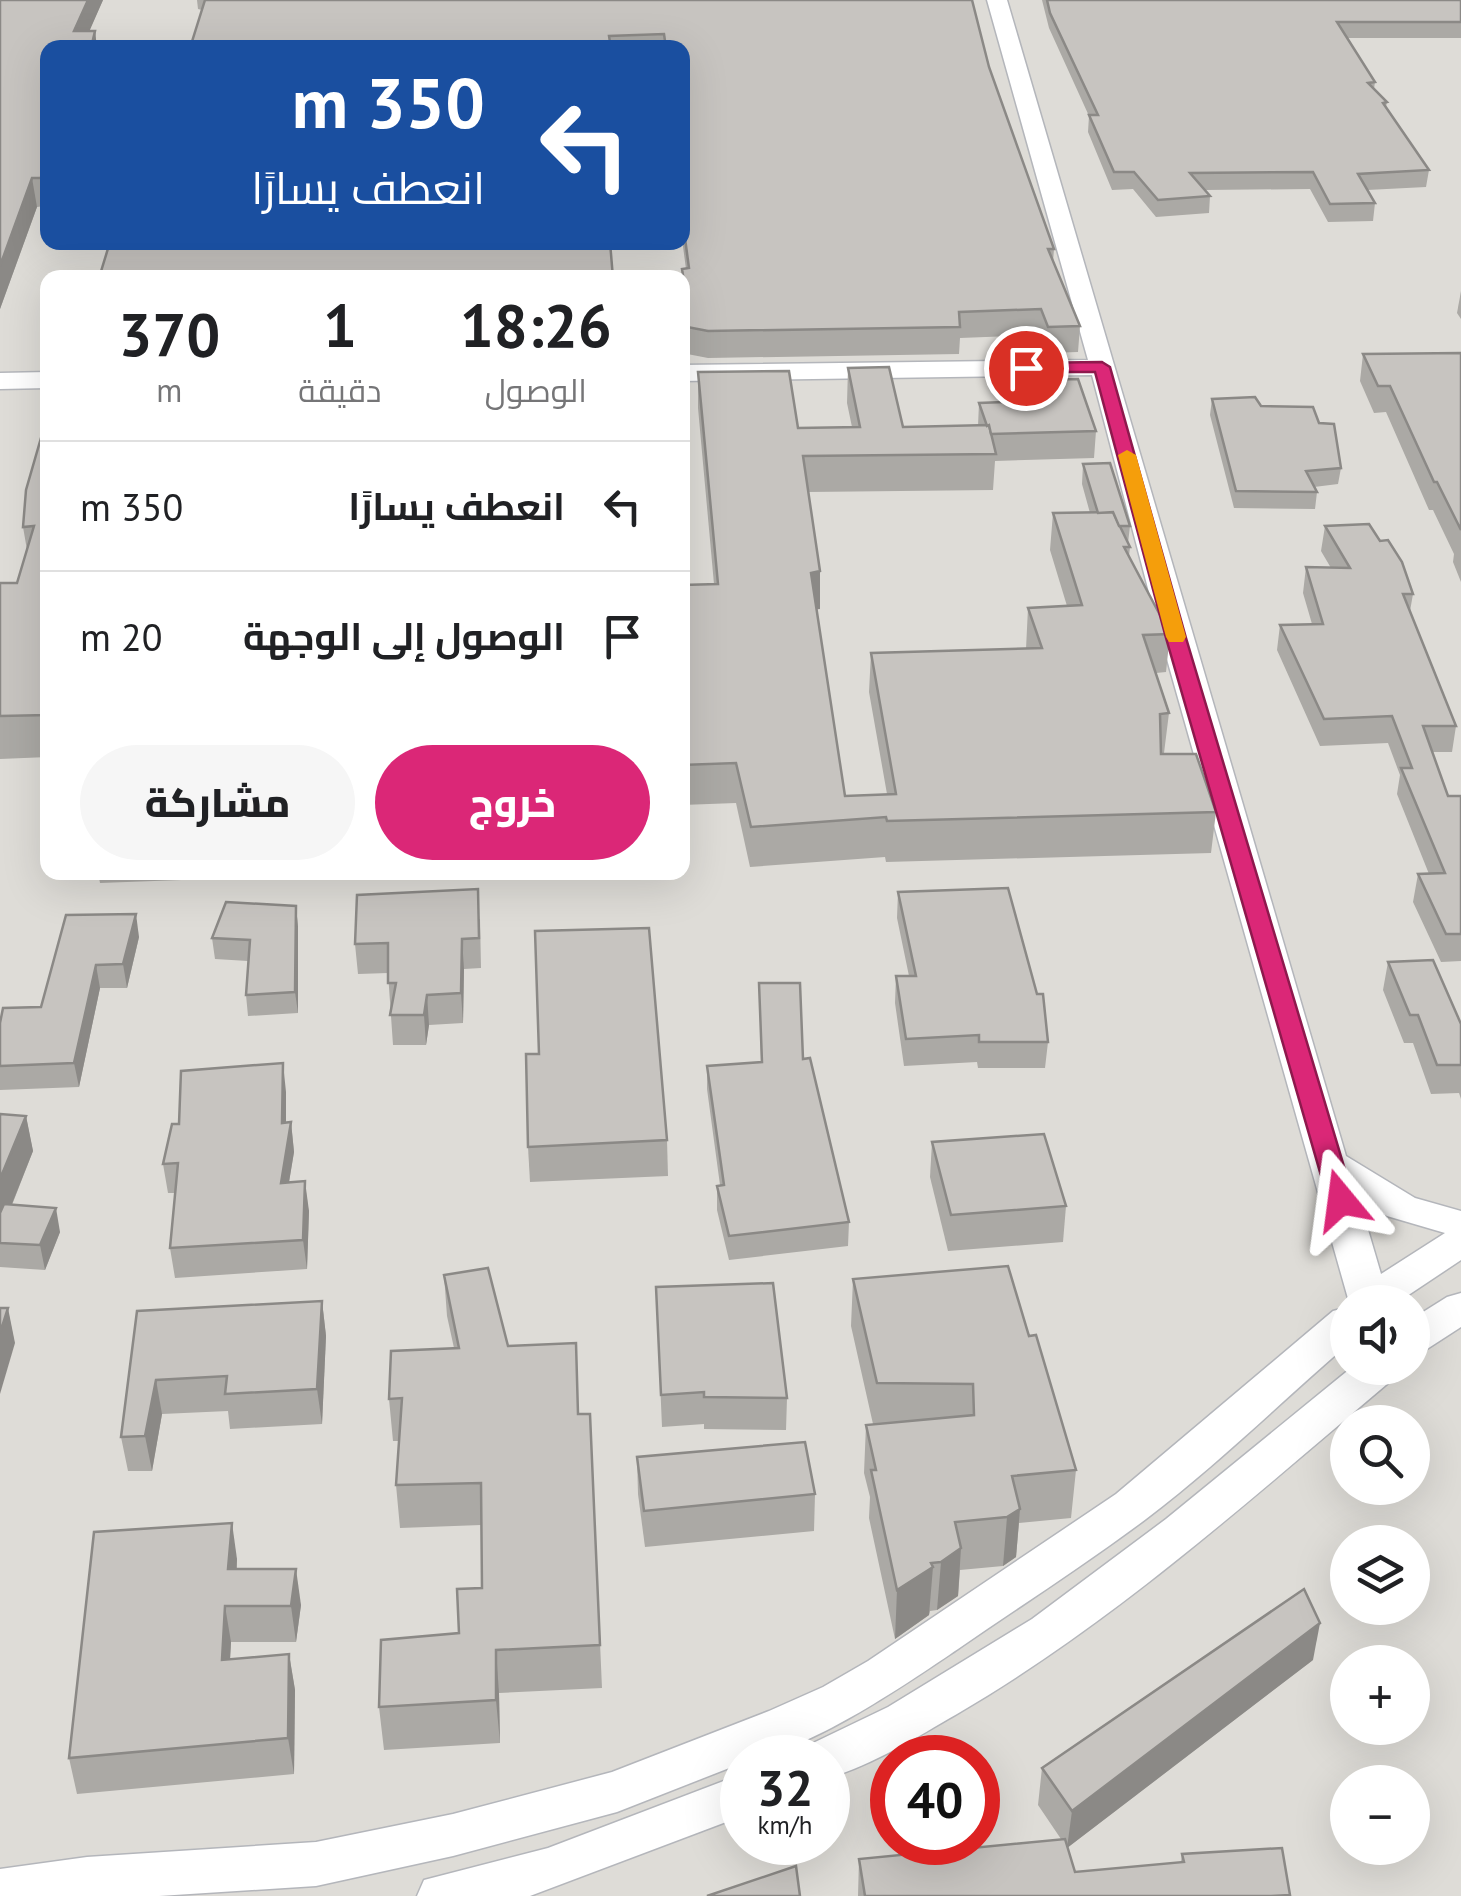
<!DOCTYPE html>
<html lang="ar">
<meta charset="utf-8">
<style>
:root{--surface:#fff;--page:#f6f6f6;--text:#202124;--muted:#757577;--line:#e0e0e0;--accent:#db2777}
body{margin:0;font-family:"PT Sans",Cairo,sans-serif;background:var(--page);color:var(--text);direction:rtl;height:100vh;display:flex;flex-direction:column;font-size:38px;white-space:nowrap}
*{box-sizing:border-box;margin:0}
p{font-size:32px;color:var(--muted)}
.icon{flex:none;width:55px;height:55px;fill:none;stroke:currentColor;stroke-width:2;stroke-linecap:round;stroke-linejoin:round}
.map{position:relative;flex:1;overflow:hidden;direction:ltr}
.sheet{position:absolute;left:40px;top:270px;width:650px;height:610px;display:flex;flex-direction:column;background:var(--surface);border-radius:20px;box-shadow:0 10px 40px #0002;direction:rtl}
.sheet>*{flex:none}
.guide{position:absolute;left:40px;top:40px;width:650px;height:210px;border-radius:20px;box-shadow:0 10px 40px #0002;direction:rtl;background:#1a4fa0;color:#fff;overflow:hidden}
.controls{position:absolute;left:1330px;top:1285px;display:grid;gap:20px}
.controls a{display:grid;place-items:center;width:100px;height:100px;border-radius:50%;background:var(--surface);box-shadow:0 10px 40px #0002;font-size:50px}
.speed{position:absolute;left:720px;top:1735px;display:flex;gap:20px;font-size:50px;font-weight:700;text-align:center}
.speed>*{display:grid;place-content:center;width:130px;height:130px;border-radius:50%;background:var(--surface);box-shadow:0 10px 40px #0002;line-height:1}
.speed small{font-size:25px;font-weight:400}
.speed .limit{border:15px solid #d22;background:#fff;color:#111}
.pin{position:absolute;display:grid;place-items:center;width:85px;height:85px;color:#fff;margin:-42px;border:5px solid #fff;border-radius:50%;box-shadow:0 2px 10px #0007}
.me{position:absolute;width:110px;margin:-55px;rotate:344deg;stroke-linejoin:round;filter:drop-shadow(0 0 8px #0008)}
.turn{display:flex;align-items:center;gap:35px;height:210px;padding:0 40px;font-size:45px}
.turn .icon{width:130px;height:130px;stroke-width:2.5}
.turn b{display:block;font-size:70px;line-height:85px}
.eta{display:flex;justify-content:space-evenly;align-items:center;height:170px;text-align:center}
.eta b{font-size:60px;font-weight:800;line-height:70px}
.button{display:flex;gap:20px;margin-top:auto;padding:20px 40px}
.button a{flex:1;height:115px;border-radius:60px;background:var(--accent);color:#fff;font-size:40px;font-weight:800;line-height:115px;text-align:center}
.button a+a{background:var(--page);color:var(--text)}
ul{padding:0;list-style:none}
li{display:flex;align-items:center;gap:30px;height:130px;padding:0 40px;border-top:2px solid var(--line)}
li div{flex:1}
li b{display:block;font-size:38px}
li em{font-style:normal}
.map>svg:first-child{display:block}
</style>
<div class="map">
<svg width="1461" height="1896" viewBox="0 0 1461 1896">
<rect width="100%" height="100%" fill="#eceae2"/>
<path fill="#dedcd7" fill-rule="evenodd" d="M0,0H1461V1896H0ZM48,48H682V242H48ZM48,278H682V872H48ZM1348,1302H1412V1368H1348ZM1348,1422H1412V1488H1348ZM1348,1542H1412V1608H1348ZM1348,1662H1412V1728H1348ZM742,1758H828V1842H742ZM892,1758H978V1842H892ZM1348,1782H1412V1848H1348Z"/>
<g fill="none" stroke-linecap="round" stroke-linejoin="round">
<defs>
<g id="secondary">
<path d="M987,0H1007L1346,1156L1415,1198L1461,1211V1260L1398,1302H1349L1161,638L1092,375L682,381V365L1088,360ZM1359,1199L1387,1216L1445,1233L1381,1274Z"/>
<path d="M48,372V388L0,389V373Z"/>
<path d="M1461,1293V1327L1427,1349L1412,1354V1319L1447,1297Z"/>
<path d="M1348,1307V1344C1281,1402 1216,1466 1146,1519C1085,1565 1020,1606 958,1649C909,1682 800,1758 742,1758V1763L617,1812L453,1856L316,1886L159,1896H0V1869L87,1857L316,1842L453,1814L612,1772L769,1711L823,1687L868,1661L1116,1494L1333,1311Z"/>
<path d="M1351,1368H1399L1393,1379C1253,1497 1116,1621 957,1714C917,1737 873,1765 828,1778V1758H804L811,1744L888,1707L1032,1619L1166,1519Z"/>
<path d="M742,1774V1816L530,1896H417L424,1880L548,1848Z"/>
</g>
</defs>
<use href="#secondary" stroke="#b4b6bb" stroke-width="3"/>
<use href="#secondary" fill="#fff" fill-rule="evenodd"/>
</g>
<g fill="#aba9a5">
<path d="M0,0H103L89,31H95L97,48H48V188L45,206L37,207L0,309Z"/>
<path d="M197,0H972L989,67L1054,249L1053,262L1080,326L1078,352L1047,353L1040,335L960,338L959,354L708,358L682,353V269H686L682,239V48H190L202,10L198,9Z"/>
<path d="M1042,0H1461V38H1347L1375,82L1374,89L1387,102L1386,107L1429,170L1426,187L1367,190L1375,203L1373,221L1328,222L1310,189L1205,190L1210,196L1209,213L1156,217L1133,189L1112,190L1088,132L1089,116L1049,28Z"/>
<path d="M1461,291V319L1457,313Z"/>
<path d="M1461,353V582L1453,562L1454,554L1433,510H1429L1386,412L1374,413L1360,381L1363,354Z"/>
<path d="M848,368L903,427L978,426L979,403L1022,402L1023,380L1096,431L1094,458L995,461L993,490L808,492L820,571V609H817L845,796L887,794L869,692L871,653L1026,649L1028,608L1067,606L1050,550L1053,513H1090L1082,484L1083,464L1130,526L1128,543L1130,547L1129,556L1170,634L1166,672L1156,673L1169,713L1164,753H1161L1216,812L1211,853L886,862L885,857L750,867L736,803L682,805V585L714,584L698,408V372L798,428L852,427L847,403Z"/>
<path d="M1212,399L1261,406L1319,423L1341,468L1338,484L1314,487L1317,492L1315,509L1234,508L1210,415Z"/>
<path d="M48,431V757L0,759V583H17L27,550L23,527Z"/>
<path d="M1325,526L1413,594L1410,611L1456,726L1452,752H1432L1448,796H1461V961L1441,962L1413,902L1418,874H1429L1397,794L1400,775L1388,743L1320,746L1277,650L1280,625L1312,624L1303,593L1306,567L1331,568L1321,551Z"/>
<path d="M98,872H344V874L100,883Z"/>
<path d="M898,892L1048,1042L1045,1068H978L977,1062L904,1066L895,1003L896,976H909L897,918Z"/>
<path d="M296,906L298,927V1013L248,1016L246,995L248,961L215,959L212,938Z"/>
<path d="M66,915L139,937L127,988H100L79,1087L0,1090V1023L41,1007Z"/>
<path d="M480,919L481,968L464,969L463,1023L429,1025L426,1045H393L388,973L358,974L355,944Z"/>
<path d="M1388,962L1461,1024V1099L1459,1093L1431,1094L1413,1043H1404L1383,990Z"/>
<path d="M759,983L803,1059L849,1222L848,1246L729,1260L717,1210V1186L720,1185L707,1089V1066L761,1062Z"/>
<path d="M286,1092V1122H291L294,1152L289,1182L309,1211L307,1269L175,1278L170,1248L175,1193H168L163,1164L179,1124Z"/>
<path d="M0,1114L26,1116L33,1151L12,1205L60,1232L45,1270L0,1267Z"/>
<path d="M667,1140L668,1176L530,1182L528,1147Z"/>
<path d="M932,1142L1066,1206L1063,1242L948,1251L930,1177Z"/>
<path d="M444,1275L508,1346L578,1414H590L602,1688L499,1693L500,1743L384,1750L379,1707L459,1633L482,1588L481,1525L400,1528L396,1485L399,1441H393L389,1399L454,1348L447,1316Z"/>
<path d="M853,1279L1029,1336L1076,1470L1071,1518L1019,1523L1016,1557L1003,1566L960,1570L958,1596L937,1610L930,1611L929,1615L895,1639L869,1518L870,1497L864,1473L866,1425L873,1424L851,1326Z"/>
<path d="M656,1287L787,1398L786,1430L704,1429V1424L662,1427Z"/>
<path d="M322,1301L326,1336L322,1424L230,1429L228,1411L162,1414L152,1471H128L121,1437L137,1311Z"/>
<path d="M637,1457L815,1494L814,1531L645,1547L638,1494Z"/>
<path d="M237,1559V1569L301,1605L296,1642H231L230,1659L289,1654L295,1690L294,1774L77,1794L69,1758Z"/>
<path d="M1313,1660L1067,1848L1075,1872L1181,1862L1182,1854L1282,1848L1290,1896H858L859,1859L1061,1839L1038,1805L1042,1768Z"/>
</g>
<g fill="#8b8986">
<path d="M88,0H103L82,48L74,31Z"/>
<path d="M95,31L97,48H91Z"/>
<path d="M45,146L48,161V188L45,206L41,178Z"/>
<path d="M32,178L37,207L0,309V266Z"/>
<path d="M820,571V609L810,610L811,573Z"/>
<path d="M296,906L298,927V1013L295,992Z"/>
<path d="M136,914L139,937L127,988L123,964Z"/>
<path d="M462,939L464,969L463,1023L461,993Z"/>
<path d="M96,965L100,988L79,1087L74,1063Z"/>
<path d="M427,995L429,1025L426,1045L424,1015Z"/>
<path d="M283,1063L286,1092V1151L291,1122L294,1152L284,1212L281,1183Z"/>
<path d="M26,1116L33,1151L0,1234V1179Z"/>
<path d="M305,1181L309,1211L307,1269L303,1240Z"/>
<path d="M56,1208L60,1232L45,1270L40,1245Z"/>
<path d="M322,1301L326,1336L322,1424L317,1389Z"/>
<path d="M8,1308L15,1343L0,1394V1333Z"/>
<path d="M156,1380L162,1414L152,1471L145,1436Z"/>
<path d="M1020,1509L1016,1557L1003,1566L1007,1517Z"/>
<path d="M232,1523L237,1559L234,1605L228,1569Z"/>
<path d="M961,1548L958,1596L937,1610L941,1562Z"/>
<path d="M933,1567L929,1615L895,1639L897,1590Z"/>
<path d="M296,1569L301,1605L296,1642L291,1606Z"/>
<path d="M225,1606L231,1642L228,1696L222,1660Z"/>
<path d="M1320,1623L1313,1660L1067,1848L1072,1811Z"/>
<path d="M496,1650L499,1693L500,1743L496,1700Z"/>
<path d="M289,1654L295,1690L294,1774L288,1738Z"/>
</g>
<g fill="#c7c4c0" stroke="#8b8986" stroke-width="2.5">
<path d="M0,0H88L74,31H95L91,48H48V146H45L41,178H32L0,266Z"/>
<path d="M205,0H972L989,67L1054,249H1048L1080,326L1048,327L1041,309L959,312L960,327L708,331L682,326V294H686L682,269L689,268L682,216V48H666L664,34L609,36L611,48H190Z"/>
<path d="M1047,0H1461V22H1337L1375,82L1368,83L1387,102L1383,103L1429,170L1358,174L1375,203L1330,204L1313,172L1190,173L1210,196L1158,200L1134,172H1114L1089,115H1098L1050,13Z"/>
<path d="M110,242H610L613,278H99Z"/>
<path d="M1461,353V530L1437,482H1434L1390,386H1378L1363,354Z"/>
<path d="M889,367L903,427L989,425L996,454L803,456L820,571L811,573L845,796L896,794L871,653L1042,648L1028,608L1082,605L1053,513L1113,512L1130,547H1124L1170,634L1143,635L1169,713L1160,714L1161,754H1196L1216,812L887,821L886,817L751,827L736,763L682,765V585L718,584L698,372L789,371L798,428L860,427L848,368Z"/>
<path d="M1078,379L1096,431L991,434L989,425L987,426L979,403L1030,401L1023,380Z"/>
<path d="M1255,397L1261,406L1313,407L1319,423L1334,424L1341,468L1306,471L1317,492L1236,491L1212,399Z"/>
<path d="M43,431H48V715L0,716V583H17L34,526L23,527L26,490Z"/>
<path d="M1110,463L1130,526H1119L1113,512L1098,513L1083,464Z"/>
<path d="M1369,524L1380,541L1388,540L1402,562L1413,594H1403L1456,726H1423L1448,796H1461V934H1446L1418,874L1445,873L1401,768H1412L1392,716L1324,719L1280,625L1323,624L1306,567L1350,568L1325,526Z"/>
<path d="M1008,888L1037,994H1043L1048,1042H979V1035L906,1039L896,976H916L898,892Z"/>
<path d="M478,889L479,938L462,939L461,993L427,995L424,1015H390L396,983H388V943L355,944L357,895Z"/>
<path d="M226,902L296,906L295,992L246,995L250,940L212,938Z"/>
<path d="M136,914L123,964L96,965L74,1063L0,1066V1023L3,1008L41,1007L66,915Z"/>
<path d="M649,928L667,1140L528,1147L526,1054H539L535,931Z"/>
<path d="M1433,960L1461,1024V1065H1437L1418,1015H1410L1388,962Z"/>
<path d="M759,983H800L803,1059L810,1058L849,1222L729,1236L717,1186L724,1185L707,1066L762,1062Z"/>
<path d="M283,1063L282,1123L291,1122L281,1183L305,1181L303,1240L170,1248L178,1163L163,1164L172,1124H179L181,1071Z"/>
<path d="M0,1114L26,1116L0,1179Z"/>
<path d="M1044,1134L1066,1206L951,1215L932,1142Z"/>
<path d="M4,1204L56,1208L40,1245L0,1243V1213Z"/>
<path d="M1008,1266L1029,1336L1036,1335L1076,1470L1012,1476L1020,1509L1007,1517L955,1522L961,1548L941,1562L931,1563L933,1567L897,1590L871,1470H876L866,1425L974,1415L973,1384L877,1383L853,1279Z"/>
<path d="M488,1268L508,1346L576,1343L578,1414H590L600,1645L496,1650V1700L379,1707L381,1640L459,1633L457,1589L482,1588L481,1483L396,1485L402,1398L389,1399L391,1351L459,1348L444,1275Z"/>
<path d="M773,1283L787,1398L704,1397V1392L661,1395L656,1287Z"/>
<path d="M322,1301L317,1389L225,1394L227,1376L156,1380L145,1436L121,1437L137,1311Z"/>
<path d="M0,1308H8L0,1333Z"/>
<path d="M805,1442L815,1494L644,1511L637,1457Z"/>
<path d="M232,1523L228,1569H296L291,1606H225L222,1660L289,1654L288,1738L69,1758L94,1532Z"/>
<path d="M1304,1589L1320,1623L1072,1811L1042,1768Z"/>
<path d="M1065,1839L1075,1872L1184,1862L1182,1854L1282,1848L1290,1895L1271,1896H865L859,1859Z"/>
<path d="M796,1866L800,1896H707Z"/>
</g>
<path fill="#db2777" stroke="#8e194d" stroke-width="2.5" d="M1102,362L1110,367L1186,638L1354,1200L1350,1206L1341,1208L1328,1200L1166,638L1095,372H1026L1017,368L1026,363Z"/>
<path fill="#f59e0b" d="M1127,450L1136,455L1186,637L1183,642H1169L1166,637L1118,455Z"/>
</svg>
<div class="controls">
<a><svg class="icon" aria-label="sound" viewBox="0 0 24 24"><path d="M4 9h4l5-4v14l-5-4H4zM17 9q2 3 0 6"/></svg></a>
<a><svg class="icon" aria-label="search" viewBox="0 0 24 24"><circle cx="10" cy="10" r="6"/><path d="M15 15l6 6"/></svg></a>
<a><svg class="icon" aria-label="layers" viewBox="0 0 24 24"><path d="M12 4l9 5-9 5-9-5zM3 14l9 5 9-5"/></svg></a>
<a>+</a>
<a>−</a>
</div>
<div class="speed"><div>32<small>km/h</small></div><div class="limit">40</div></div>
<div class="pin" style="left:1026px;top:368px;background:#d93025"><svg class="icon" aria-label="arrive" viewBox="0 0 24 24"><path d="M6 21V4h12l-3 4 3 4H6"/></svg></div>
<svg class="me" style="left:1341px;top:1200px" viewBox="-20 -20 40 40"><path d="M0-17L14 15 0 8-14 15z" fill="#db2777" stroke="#fff" stroke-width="4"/></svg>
<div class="guide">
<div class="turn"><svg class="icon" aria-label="left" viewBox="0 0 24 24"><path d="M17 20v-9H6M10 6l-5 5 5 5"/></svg><div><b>350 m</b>انعطف يسارًا</div></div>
</div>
<section class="sheet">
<div class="eta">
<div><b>18:26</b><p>الوصول</p></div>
<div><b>1</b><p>دقيقة</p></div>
<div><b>370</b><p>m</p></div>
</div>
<ul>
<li><svg class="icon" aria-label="left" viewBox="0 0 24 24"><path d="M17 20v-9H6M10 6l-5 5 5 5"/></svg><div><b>انعطف يسارًا</b></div><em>350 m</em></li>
<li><svg class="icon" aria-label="arrive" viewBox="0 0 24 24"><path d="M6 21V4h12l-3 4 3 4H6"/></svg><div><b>الوصول إلى الوجهة</b></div><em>20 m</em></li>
</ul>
<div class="button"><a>خروج</a><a>مشاركة</a></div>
</section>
</div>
